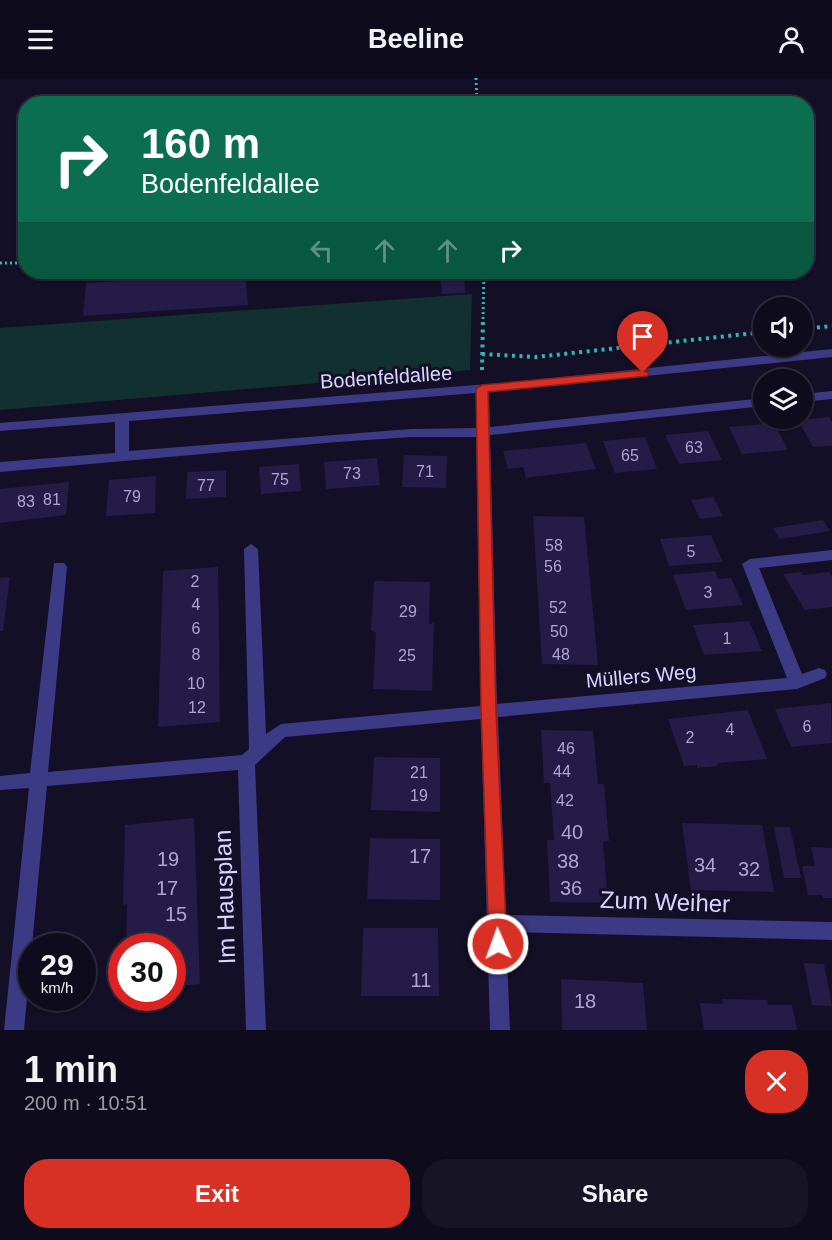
<!DOCTYPE html>
<meta charset="utf-8">
<style>
:root{--surface:#0e0b1c;--page:#171425;--text:#f1f3f6;--muted:#9b9ba3;--line:#2e2b3b;--accent:#d93025}
body{margin:0;font-family:Helvetica,sans-serif;background:var(--page);color:var(--text);height:100vh;display:flex;flex-direction:column;font-size:22px;white-space:nowrap}
*{box-sizing:border-box;margin:0}
p{font-size:20px;color:var(--muted)}
.icon{flex:none;width:33px;height:33px;fill:none;stroke:currentColor;stroke-width:2;stroke-linecap:round;stroke-linejoin:round}
.map{position:relative;height:952px;overflow:hidden}
.drawer{display:flex;flex-direction:column;background:var(--surface);flex:1}
.drawer>*{flex:none}
.guide{position:absolute;left:18px;top:18px;width:796px;height:183px;border-radius:24px;box-shadow:0 2px 4px #0004,0 0 0 2px var(--line);background:#0b6e4f;color:#fff;overflow:hidden}
.controls{position:absolute;left:753px;top:219px;display:grid;gap:12px}
.controls a{display:grid;place-items:center;width:60px;height:60px;border-radius:50%;background:var(--surface);box-shadow:0 2px 4px #0004,0 0 0 2px var(--line);font-size:30px}
.speed{position:absolute;left:18px;top:855px;display:flex;gap:12px;font-size:30px;font-weight:700;text-align:center}
.speed>*{display:grid;place-content:center;width:78px;height:78px;border-radius:50%;background:var(--surface);box-shadow:0 2px 4px #0004,0 0 0 2px var(--line);line-height:1}
.speed small{font-size:15px;font-weight:400}
.speed .limit{border:9px solid #d22;background:#fff;color:#111}
.pin{position:absolute;display:grid;place-items:center;width:51px;height:51px;color:#fff;margin:-62px -26px;border-radius:50% 50% 50% 0;rotate:-45deg;box-shadow:0 0 6px #0007}
.pin .icon{rotate:45deg}
.me{position:absolute;width:66px;margin:-33px;rotate:358deg;stroke-linejoin:round;filter:drop-shadow(0 0 4px #0008)}
.turn{display:flex;align-items:center;gap:21px;height:126px;padding:0 24px;font-size:27px}
.turn .icon{width:78px;height:78px;stroke-width:2.5}
.turn b{display:block;font-size:42px;line-height:51px}
.lanes{display:flex;align-items:center;height:57px;padding:0 24px;background:#0003;justify-content:center;gap:30px;direction:ltr}
.lanes .off{opacity:.35}
.round{display:grid;place-items:center;flex:none;width:63px;height:63px;border-radius:24px;background:var(--page)}
.summary{display:flex;align-items:center;justify-content:space-between;height:102px;padding:0 24px}
h1{font-size:36px;font-weight:800;line-height:45px}
.action{display:flex;gap:12px;margin-top:auto;padding:12px 24px}
.action a{flex:1;height:69px;border-radius:24px;background:var(--accent);color:#fff;font-size:24px;font-weight:800;line-height:69px;text-align:center}
.action a+a{background:var(--page);color:var(--text)}
header{display:flex;justify-content:space-between;align-items:center;height:78px;padding:0 24px;background:var(--surface);font-size:27px;font-weight:800}
.map>svg:first-child{display:block}
</style>
<header><svg class="icon" aria-label="menu" viewBox="0 0 24 24"><path d="M4 6h16M4 12h16M4 18h16"/></svg>Beeline<svg class="icon" aria-label="person" viewBox="0 0 24 24"><circle cx="12" cy="8" r="4"/><path d="M4 21q1-7 8-7t8 7"/></svg></header>
<div class="map">
<svg width="832" height="952" viewBox="0 0 832 952">
<rect width="100%" height="100%" fill="#130f26"/>
<path fill="#12302f" d="M472,216L470,292L0,332V250Z"/>
<g fill="#241b47">
<path d="M245,194L248,227L83,238L86,205Z"/>
<path d="M441,198H464L465,215L442,216Z"/>
<path d="M829,339L832,344V368L813,369L798,342Z"/>
<path d="M774,345L788,372L742,376L729,349Z"/>
<path d="M708,353L722,382L679,386L665,357Z"/>
<path d="M645,359L657,391L615,395L603,363Z"/>
<path d="M586,365L596,391L526,400L523,389L508,391L503,373Z"/>
<path d="M404,377L447,378L446,410L402,409Z"/>
<path d="M377,380L380,407L326,411L324,384Z"/>
<path d="M299,386L301,413L261,416L259,389Z"/>
<path d="M226,392V419L186,421L187,394Z"/>
<path d="M156,398L155,435L106,438L109,402Z"/>
<path d="M69,404L66,437L0,445V411Z"/>
<path d="M713,419L723,438L700,441L691,422Z"/>
<path d="M533,438L584,439L598,587L542,586Z"/>
<path d="M823,442L830,453L780,461L773,450Z"/>
<path d="M711,457L723,484L669,488L660,461Z"/>
<path d="M218,489L220,644L158,649L163,493Z"/>
<path d="M715,493L718,501L731,500L743,527L686,532L673,497Z"/>
<path d="M802,494L804,497L829,494L832,499V529L805,532L783,496Z"/>
<path d="M10,499L3,553H0V500Z"/>
<path d="M374,503L430,504L429,546L434,545L432,613L373,611L376,555L371,552Z"/>
<path d="M749,543L762,573L704,577L693,547Z"/>
<path d="M831,625L832,665L791,669L775,631Z"/>
<path d="M748,632L767,681L718,685L716,688L697,690V687L684,688L668,641Z"/>
<path d="M541,652L593,653L598,706H604L609,763L603,764L608,825L550,824L547,762H554L550,705H544Z"/>
<path d="M374,679L440,680V734L371,732Z"/>
<path d="M194,740L200,906L172,909V868H126L127,826L123,827L125,747Z"/>
<path d="M682,745L762,747L774,814L691,812Z"/>
<path d="M774,749H790L801,800H784Z"/>
<path d="M370,760L440,761V822L367,821Z"/>
<path d="M811,769L832,770V820H823L822,817H808L802,788H815Z"/>
<path d="M363,850H438L439,918H361Z"/>
<path d="M804,885L824,886L832,928L812,927Z"/>
<path d="M561,901L643,905L647,952H562Z"/>
<path d="M722,921L767,922L768,927H792L797,952H704L700,925L723,926Z"/>
</g>
<g fill="none" stroke-linecap="round" stroke-linejoin="round">
<g stroke="#2fb8b0" stroke-width="3" stroke-dasharray="2 3" stroke-linecap="butt">
<path d="M476,0L477,26"/>
<path d="M0,185H26"/>
<path d="M483,241L484,194"/>
</g>
<g stroke="#2fb8b0" stroke-width="4" stroke-dasharray="3 4.5" stroke-linecap="butt">
<path d="M802,251L832,248"/>
<path d="M482,276L536,279L764,254"/>
<path d="M482,292L483,240"/>
</g>
<g fill="#3d3a85" fill-rule="evenodd">
<path d="M832,271V279L489,314L490,349L764,320V328L490,357L497,626L787,600L742,486L750,481L832,472V482L759,490L802,596L819,590L825,592L827,596L825,600L797,611L498,639L506,837L832,844V862L506,854L510,952H490L481,641L285,659L255,687L266,952H246L238,692L47,708L24,952H4L29,710L0,712V698L30,695L54,485H64L67,489L48,694L242,677L249,671L244,471L251,466L258,471L266,656L281,646L481,628L476,359H411L337,364L0,394V384L115,375V344L0,353V345L525,303ZM476,315V350L411,351L129,373V343Z"/>
<path d="M832,313V321L802,324V316Z"/>
</g>
</g>
<path fill="#d93025" stroke="#8d1f18" stroke-width="1.5" d="M643,292L649,295L647,298L488,314L496,633L507,866L504,872L498,874L492,872L489,866L481,633L476,311L482,307Z"/>
<g text-anchor="middle" stroke-width="6" stroke-linejoin="round" paint-order="stroke">
<g font-size="16" fill="#aca6d1">
<text x="694" y="375">63</text>
<text x="630" y="383">65</text>
<text x="425" y="399">71</text>
<text x="352" y="401">73</text>
<text x="280" y="407">75</text>
<text x="206" y="413">77</text>
<text x="132" y="424">79</text>
<text x="52" y="427">81</text>
<text x="26" y="429">83</text>
<text x="554" y="473">58</text>
<text x="691" y="479">5</text>
<text x="553" y="494">56</text>
<text x="195" y="509">2</text>
<text x="708" y="520">3</text>
<text x="196" y="532">4</text>
<text x="558" y="535">52</text>
<text x="408" y="539">29</text>
<text x="196" y="556">6</text>
<text x="559" y="559">50</text>
<text x="727" y="566">1</text>
<text x="196" y="582">8</text>
<text x="561" y="582">48</text>
<text x="407" y="583">25</text>
<text x="196" y="611">10</text>
<text x="197" y="635">12</text>
<text x="807" y="654">6</text>
<text x="730" y="657">4</text>
<text x="690" y="665">2</text>
<text x="566" y="676">46</text>
<text x="562" y="699">44</text>
<text x="419" y="700">21</text>
<text x="419" y="723">19</text>
<text x="565" y="728">42</text>
</g>
<g font-size="20" fill="#d9d4ff" stroke="#130f26">
<text transform="translate(386 299) rotate(-4)" y="7">Bodenfeldallee</text>
<text transform="translate(641 598) rotate(-5)" y="7">Müllers Weg</text>
</g>
<g font-size="20" fill="#aca6d1">
<text x="572" y="761">40</text>
<text x="420" y="785">17</text>
<text x="168" y="788">19</text>
<text x="568" y="790">38</text>
<text x="705" y="794">34</text>
<text x="749" y="798">32</text>
<text x="167" y="817">17</text>
<text x="571" y="817">36</text>
<text x="176" y="843">15</text>
<text x="421" y="909">11</text>
<text x="585" y="930">18</text>
</g>
<g font-size="24" fill="#d9d4ff" stroke="#130f26">
<text transform="translate(225 819) rotate(-92)" y="8">Im Hausplan</text>
<text transform="translate(665 824) rotate(2)" y="8">Zum Weiher</text>
</g>
</g>
</svg>
<div class="controls">
<a><svg class="icon" aria-label="sound" viewBox="0 0 24 24"><path d="M4 9h4l5-4v14l-5-4H4zM17 9q2 3 0 6"/></svg></a>
<a><svg class="icon" aria-label="layers" viewBox="0 0 24 24"><path d="M12 4l9 5-9 5-9-5zM3 14l9 5 9-5"/></svg></a>
</div>
<div class="speed"><div>29<small>km/h</small></div><div class="limit">30</div></div>
<div class="pin" style="left:643px;top:295px;background:#d93025"><svg class="icon" aria-label="arrive" viewBox="0 0 24 24"><path d="M6 21V4h12l-3 4 3 4H6"/></svg></div>
<svg class="me" style="left:498px;top:866px" viewBox="-20 -20 40 40"><circle r="17" fill="#d93025" stroke="#fff" stroke-width="3"/><path d="M0-11L8 9 0 5-8 9z" fill="#fff"/></svg>
<div class="guide">
<div class="turn"><svg class="icon" aria-label="right" viewBox="0 0 24 24"><path d="M7 20v-9h11M14 6l5 5-5 5"/></svg><div><b>160 m</b>Bodenfeldallee</div></div>
<div class="lanes"><svg class="icon off" aria-label="left" viewBox="0 0 24 24"><path d="M17 20v-9H6M10 6l-5 5 5 5"/></svg><svg class="icon off" aria-label="ahead" viewBox="0 0 24 24"><path d="M12 20V5M6 11l6-6 6 6"/></svg><svg class="icon off" aria-label="ahead" viewBox="0 0 24 24"><path d="M12 20V5M6 11l6-6 6 6"/></svg><svg class="icon" aria-label="right" viewBox="0 0 24 24"><path d="M7 20v-9h11M14 6l5 5-5 5"/></svg></div>
</div>
</div>
<section class="drawer">
<div class="summary"><div><h1>1 min</h1><p>200 m · 10:51</p></div><a class="round" style="background:#d93025;color:#fff"><svg class="icon" aria-label="close" viewBox="0 0 24 24"><path d="M6 6l12 12M18 6L6 18"/></svg></a></div>
<div class="action"><a>Exit</a><a>Share</a></div>
</section>
